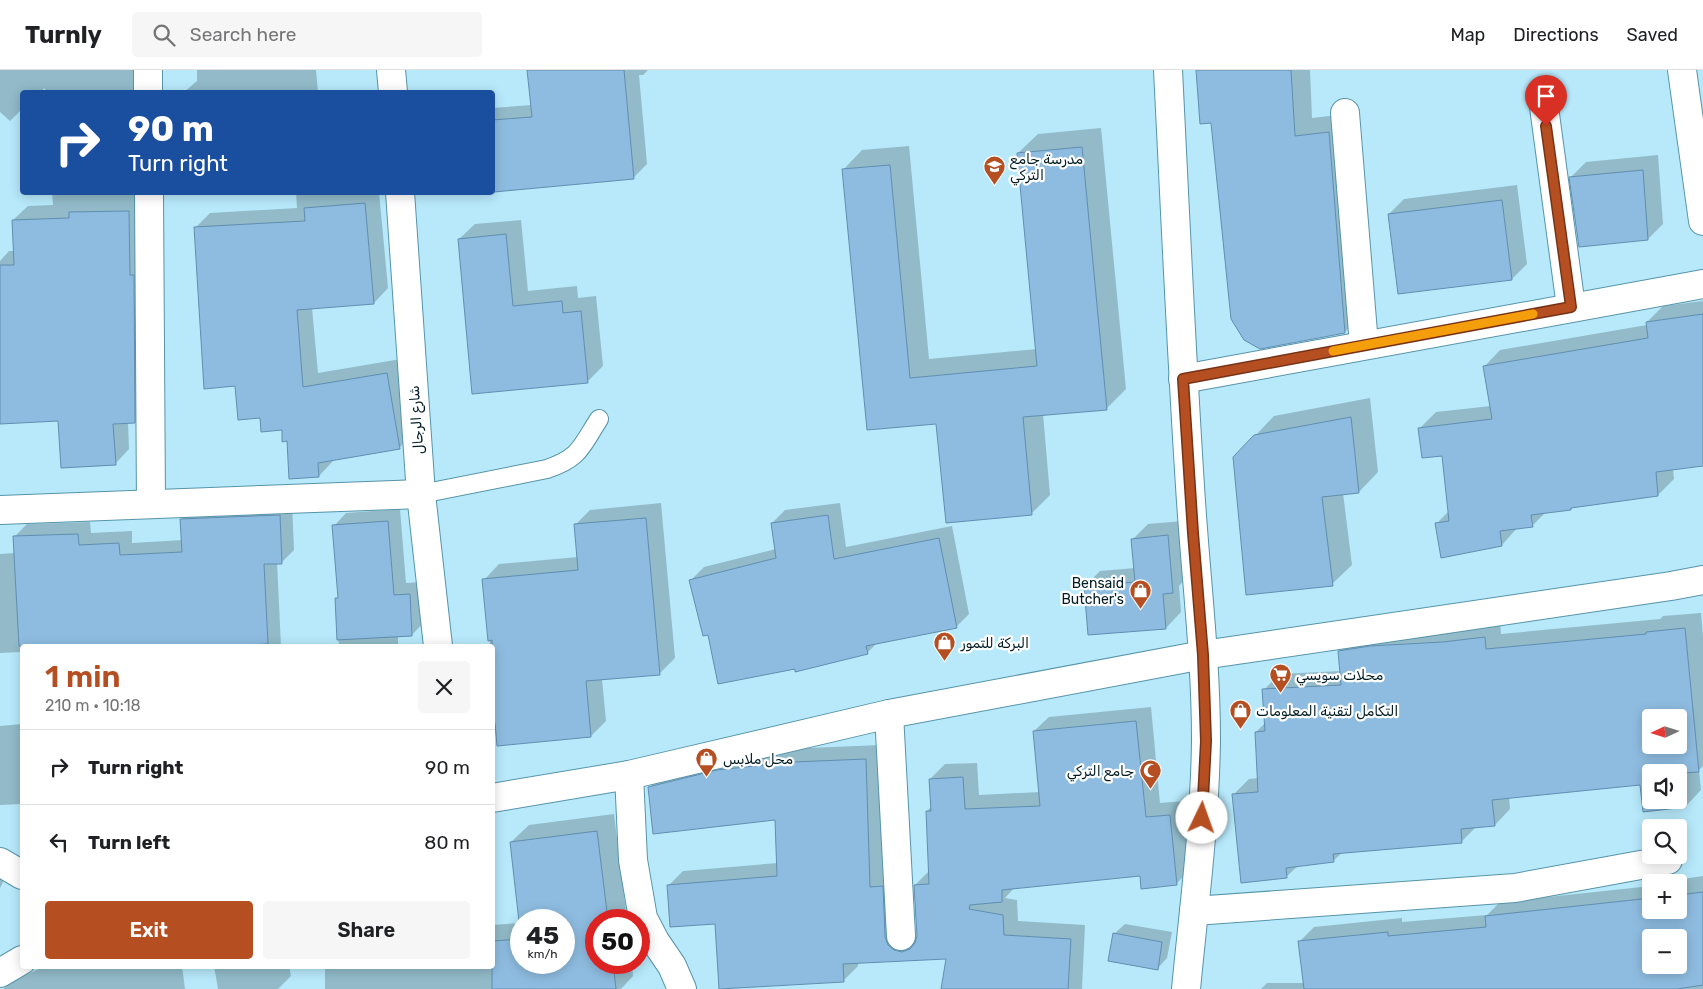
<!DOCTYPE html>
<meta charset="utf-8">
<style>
:root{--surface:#fff;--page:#f6f6f6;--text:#202124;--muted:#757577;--line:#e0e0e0;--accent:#b54f22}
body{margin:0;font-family:Rubik,Cairo,sans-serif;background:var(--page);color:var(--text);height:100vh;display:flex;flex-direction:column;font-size:19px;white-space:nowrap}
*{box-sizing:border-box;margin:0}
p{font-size:16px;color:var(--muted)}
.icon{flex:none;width:28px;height:28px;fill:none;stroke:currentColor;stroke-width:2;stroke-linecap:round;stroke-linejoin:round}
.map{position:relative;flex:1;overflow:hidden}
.panel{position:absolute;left:20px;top:574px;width:475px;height:325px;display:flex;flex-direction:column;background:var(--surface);border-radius:5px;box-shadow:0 2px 12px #0003}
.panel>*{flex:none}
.top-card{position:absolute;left:20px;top:20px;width:475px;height:105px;border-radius:5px;box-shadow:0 2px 12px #0003;background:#1a4fa0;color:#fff;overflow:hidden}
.needle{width:32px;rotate:266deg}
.controls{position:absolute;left:1642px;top:639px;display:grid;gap:10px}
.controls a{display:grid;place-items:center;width:45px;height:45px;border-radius:5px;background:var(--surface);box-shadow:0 2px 12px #0003;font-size:25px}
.speed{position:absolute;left:510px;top:839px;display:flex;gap:10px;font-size:25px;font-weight:700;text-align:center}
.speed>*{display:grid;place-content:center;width:65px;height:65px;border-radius:50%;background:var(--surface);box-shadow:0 2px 12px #0003;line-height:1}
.speed small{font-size:12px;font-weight:400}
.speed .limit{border:8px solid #d22;background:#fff;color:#111}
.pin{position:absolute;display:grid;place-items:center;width:42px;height:42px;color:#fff;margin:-51px -21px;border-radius:50% 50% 50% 0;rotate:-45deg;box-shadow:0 0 5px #0007}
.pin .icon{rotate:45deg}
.me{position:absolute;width:55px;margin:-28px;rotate:3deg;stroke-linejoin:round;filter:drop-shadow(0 0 4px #0008)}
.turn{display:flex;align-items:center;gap:18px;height:105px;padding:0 25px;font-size:22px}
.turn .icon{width:65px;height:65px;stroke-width:2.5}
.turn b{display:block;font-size:35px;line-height:42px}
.round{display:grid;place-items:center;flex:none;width:52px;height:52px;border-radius:5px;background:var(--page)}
.headline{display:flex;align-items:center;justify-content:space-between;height:85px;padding:0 25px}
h1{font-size:30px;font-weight:600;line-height:38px;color:var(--accent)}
.primary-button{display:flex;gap:10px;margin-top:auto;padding:10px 25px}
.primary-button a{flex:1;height:58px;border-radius:5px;background:var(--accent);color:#fff;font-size:20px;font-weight:600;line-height:58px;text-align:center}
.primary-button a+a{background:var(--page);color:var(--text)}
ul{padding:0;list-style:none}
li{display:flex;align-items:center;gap:15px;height:75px;padding:0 25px;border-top:1px solid var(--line)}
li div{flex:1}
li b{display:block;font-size:19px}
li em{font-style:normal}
header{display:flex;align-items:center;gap:30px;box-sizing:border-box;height:70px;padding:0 25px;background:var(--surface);border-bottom:1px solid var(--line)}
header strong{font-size:24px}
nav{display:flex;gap:28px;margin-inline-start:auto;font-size:18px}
.search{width:350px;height:45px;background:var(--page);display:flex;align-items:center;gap:12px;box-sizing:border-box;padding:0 18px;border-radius:5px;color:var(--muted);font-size:19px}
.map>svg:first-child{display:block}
</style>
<header>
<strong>Turnly</strong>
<div class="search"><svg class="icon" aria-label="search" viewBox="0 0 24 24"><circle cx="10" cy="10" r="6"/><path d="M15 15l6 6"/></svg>Search here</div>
<nav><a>Map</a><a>Directions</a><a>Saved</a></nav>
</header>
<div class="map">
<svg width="1703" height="919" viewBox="0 0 1703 919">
<rect width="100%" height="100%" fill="#b7e9fb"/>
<g fill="#0003" fill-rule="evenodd">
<path d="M0,0H139L141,22H45V18L40,22H22V39L10,51L0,42Z"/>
<path d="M197,0H316L318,22H184L197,11Z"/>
<path d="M528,0H648L643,5H639L647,94L633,108L492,110V38L532,35Z"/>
<path d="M1197,0H1310L1312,48L1347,44L1363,244L1345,262L1212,52Z"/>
<path d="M1101,58L1126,319L1106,339L1043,344L1050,425L1031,444L937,352L868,359L843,100L862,80L909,76L929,289L1037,279L1018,83L1038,64Z"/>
<path d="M1658,85L1663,154L1648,169L1571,107L1586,92Z"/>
<path d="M1517,115L1527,194L1512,209L1389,144L1404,129Z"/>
<path d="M52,122H143L149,337L134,351L128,352L129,379L115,394L59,349L0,353V191L9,181H15L13,150L28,136L53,135Z"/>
<path d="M296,122H379L388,218L374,233L312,238L318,303L401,289L414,363L399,378L333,389V391L319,406L288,370L283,358L236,315L195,158L210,143L297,138Z"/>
<path d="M521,150L528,221L577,216L578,228L596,226L603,296L587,312L473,322L459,169L475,154Z"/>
<path d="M1703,231V395L1673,398L1674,409L1658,425L1574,436L1571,439L1546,442L1532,456L1518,457L1502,475L1436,454L1449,441L1443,384L1420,358L1436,342L1491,336L1484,297L1500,280L1647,255V252L1663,236Z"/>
<path d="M1370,328L1378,402L1359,422L1343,423L1352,495L1332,514L1255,366L1274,346Z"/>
<path d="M292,433L294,480L282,492H277L281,576H22V619L20,582L0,583V484L15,483L14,467L27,454L90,452L91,463L132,461V473L183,470L182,449L194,437Z"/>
<path d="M661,433L675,588L660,603L602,609L606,651L591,666L492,576H490L484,510L499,494L578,487L575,455L590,440Z"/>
<path d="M840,433L846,477L952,456L969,544L956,557L877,573L867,583L796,598L709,564L691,510L704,497L776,479L772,453L785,440Z"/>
<path d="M400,439L406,513L422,512L424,552L412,565L398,566V576H339L336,529L339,525L334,456L346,443Z"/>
<path d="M1183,451L1187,507L1179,516L1181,542L1166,558L1085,516L1100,501L1135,498L1133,469L1148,454Z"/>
<path d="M1701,543L1703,567V696L1699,700L1701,720L1686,736L1644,740L1641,714L1509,727L1510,739L1495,755L1477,756L1462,771L1343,782L1333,791L1299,795L1286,807L1233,725L1249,709L1259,708L1256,662L1266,652L1264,620L1279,604L1341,601L1340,581L1355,566L1500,552L1501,564L1660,549L1663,546ZM1651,648H1679V675H1651ZM1651,702H1679V730H1651Z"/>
<path d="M1151,637L1160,733L1185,731L1191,799L1176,814L1141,805L1015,817L1005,828L1017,830L1018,851L1085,855L1082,919H942L948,888L858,892V896L843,911L668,816L683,801L778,793L776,748L650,717L664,702L733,686L809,678L880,675L908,865L917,867L915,815L929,801L927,741L932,736L930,709L945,694L977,693L979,725L1040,722L1034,661L1049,647Z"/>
<path d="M22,654V734L0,735V656Z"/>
<path d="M614,744L627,850H596V892H632L633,906L621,919H325V896H492V855L520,853L511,772L529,755ZM521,850H564V892H521Z"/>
<path d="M0,798L8,802L0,818Z"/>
<path d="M1703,806V919H1261L1267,913H1304L1300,871L1314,857L1402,848V852L1487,845L1500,832L1651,816V840H1679V812H1667L1669,811ZM1651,868H1679V895H1651Z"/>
<path d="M1125,854L1172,862L1167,888L1157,899L1114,864Z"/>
<path d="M45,896H182L185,919H3L9,913Z"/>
<path d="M214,896H289L291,906L278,919H218Z"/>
</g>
<g fill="#8ebce0" stroke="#618eb0" fill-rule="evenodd">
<path d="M527,0H624L634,109L494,122L492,108V50L532,47Z"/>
<path d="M1196,0H1291L1295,66L1329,62L1345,263L1260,279L1244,270L1231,249L1211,53L1200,54Z"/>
<path d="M1082,77L1107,340L1023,347L1032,445L946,453L936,354L867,360L842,99L890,95L910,308L1037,296L1017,83Z"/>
<path d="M1643,100L1648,170L1579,177L1569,107Z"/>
<path d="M1502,130L1512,210L1398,224L1388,144Z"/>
<path d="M365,133L374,234L297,240L303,317L387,303L400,379L318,393L319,407L289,409L287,371L282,372V360L261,362L260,348L238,350L235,316L204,319L194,157L305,151L304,138Z"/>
<path d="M129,141L130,205H134L135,353L113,354L116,395L61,398L58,351L0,354V195H14L12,150L69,148V142Z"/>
<path d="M506,164L513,236L562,231L563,243L581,241L588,313L472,324L458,169Z"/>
<path d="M1703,244V396L1656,402L1658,426L1571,438V440L1531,445L1533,457L1500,461L1502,476L1441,488L1435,453L1449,451L1442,386L1422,388L1418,358L1492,349L1483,296L1648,268L1646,252Z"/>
<path d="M1351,347L1359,423L1322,427L1333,516L1246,525L1233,387L1254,365Z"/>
<path d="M280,445L282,494H264L268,574L228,576H19L13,466L78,464L79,475L119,473L120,485L182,482L180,449Z"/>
<path d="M828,445L834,489L939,468L957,558L866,576L868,584L795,602V599L718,614L708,565L703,566L689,510L776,488L771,453Z"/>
<path d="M646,448L660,605L586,611L591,667L497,676L495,653L492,654V570L488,571L482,509L578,500L574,454Z"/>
<path d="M388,451L394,525L410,524L412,566L337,570L335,528H338L332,455Z"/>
<path d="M1168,465L1173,523L1163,524L1166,559L1088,565L1084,516L1135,512L1131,469Z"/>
<path d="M1685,558L1699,702L1683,703L1686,737L1643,742L1640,715L1492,730L1495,756L1461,759L1462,773L1333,784L1334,792L1286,798L1287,808L1241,813L1232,724L1258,722L1255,662L1265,661L1262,619L1341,615L1338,581L1370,576L1443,572L1485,567L1486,579L1646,564V562ZM1651,648H1679V675H1651ZM1651,702H1679V730H1651Z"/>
<path d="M1136,651L1146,747L1170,745L1177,815L1141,819L1140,806L1002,820V832L970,835L969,839L1003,845L1004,865L1071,869L1068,919H941L946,889L843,894L844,912L719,919L715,854L670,857L667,815L777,806L775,750L653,764L648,717L717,700L793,692L866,689L870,817L883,816L885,867L888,875L894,880L902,882L910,879L915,873L917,866L914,815L929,814L926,741H931L929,709L963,707L965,739L1040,736L1033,661Z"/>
<path d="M597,761L608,850H596V892H613L616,919H492V871L521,869L510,772ZM521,850H564V892H521Z"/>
<path d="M1703,822V915L1677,919H1304L1298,871L1388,862V866L1486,857L1485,846L1651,828V840H1679V825ZM1651,868H1679V895H1651Z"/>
<path d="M1113,863L1162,872L1158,900L1108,891Z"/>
</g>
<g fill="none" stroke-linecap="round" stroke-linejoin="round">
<defs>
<path id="service" d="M421,424L547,399C580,388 581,377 599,349"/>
<g id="minor">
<path d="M148,0V22"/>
<path d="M391,0L393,22"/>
<path d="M1682,0L1703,151"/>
<path d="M1544,37L1571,237"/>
<path d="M1345,43L1364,275"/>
<path d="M149,122L151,434"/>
<path d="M400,122L421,424L438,576"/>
<path d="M1183,309L1703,214"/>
<path d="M0,440L421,424"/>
<path d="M889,644L901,866"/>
<path d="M629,705L633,790L643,848L655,871L672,896L682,919"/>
<path d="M0,792L22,805"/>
<path d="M1194,841L1515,818L1668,790"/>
</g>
<g id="secondary">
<path d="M1168,0C1175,139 1181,277 1190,416C1195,501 1206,585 1206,670C1205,753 1194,836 1186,919"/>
<path d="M492,728L629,705L889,644L1203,585L1671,516L1703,510"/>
<path d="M0,903L22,890"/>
</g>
</defs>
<use href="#service" stroke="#5694a9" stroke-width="20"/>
<use href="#minor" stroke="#5694a9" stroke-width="30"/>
<use href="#secondary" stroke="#5694a9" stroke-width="30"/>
<use href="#service" stroke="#fff" stroke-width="18"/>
<use href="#minor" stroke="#fff" stroke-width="28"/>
<use href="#secondary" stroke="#fff" stroke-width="28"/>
</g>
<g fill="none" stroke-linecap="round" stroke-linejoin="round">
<defs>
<path id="route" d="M1202,748L1206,671L1203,585L1193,463L1183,309L1571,237L1546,56"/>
</defs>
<use href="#route" stroke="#763316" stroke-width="12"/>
<use href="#route" stroke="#b54f22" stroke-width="9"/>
<path stroke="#f59e0b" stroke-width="9" d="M1333,281L1533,244"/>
</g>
<defs>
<symbol id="school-pin" viewBox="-11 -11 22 30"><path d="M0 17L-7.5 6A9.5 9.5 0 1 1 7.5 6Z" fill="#b54f22" stroke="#fff"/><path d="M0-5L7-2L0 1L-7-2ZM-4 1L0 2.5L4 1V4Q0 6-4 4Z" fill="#fff"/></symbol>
<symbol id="shop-pin" viewBox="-11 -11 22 30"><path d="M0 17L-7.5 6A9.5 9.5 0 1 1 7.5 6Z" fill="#b54f22" stroke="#fff"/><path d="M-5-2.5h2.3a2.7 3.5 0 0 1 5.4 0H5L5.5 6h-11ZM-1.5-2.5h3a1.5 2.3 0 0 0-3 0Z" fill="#fff"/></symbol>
<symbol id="supermarket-pin" viewBox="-11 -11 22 30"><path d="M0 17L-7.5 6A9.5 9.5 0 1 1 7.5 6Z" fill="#b54f22" stroke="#fff"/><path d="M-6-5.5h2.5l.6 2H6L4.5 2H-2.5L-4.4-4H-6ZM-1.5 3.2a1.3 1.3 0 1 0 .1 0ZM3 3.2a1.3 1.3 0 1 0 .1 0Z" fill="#fff"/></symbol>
<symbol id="mosque-pin" viewBox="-11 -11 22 30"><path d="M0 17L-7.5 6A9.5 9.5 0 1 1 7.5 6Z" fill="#b54f22" stroke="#fff"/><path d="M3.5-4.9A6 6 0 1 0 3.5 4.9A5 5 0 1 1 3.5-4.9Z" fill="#fff"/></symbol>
</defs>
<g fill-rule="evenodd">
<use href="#school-pin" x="982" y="84" width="25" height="34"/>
<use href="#shop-pin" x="1128" y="508" width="25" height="34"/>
<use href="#shop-pin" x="932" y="560" width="25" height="34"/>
<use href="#supermarket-pin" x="1268" y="592" width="25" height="34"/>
<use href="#shop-pin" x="1228" y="628" width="25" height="34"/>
<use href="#shop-pin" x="694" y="676" width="25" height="34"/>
<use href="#mosque-pin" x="1138" y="688" width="25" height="34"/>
</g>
<g text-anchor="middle" stroke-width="4.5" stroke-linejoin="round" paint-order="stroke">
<g font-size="14" fill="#021c24" stroke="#fff" text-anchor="start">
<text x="1010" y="94">مدرسة جامع<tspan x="1010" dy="16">التركي</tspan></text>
<text x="1124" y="518" text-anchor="end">Bensaid<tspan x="1124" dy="16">Butcher's</tspan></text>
<text x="961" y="578">البركة للتمور</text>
<text x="1296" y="610">محلات سويسي</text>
<text x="1256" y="646">التكامل لتقنية المعلومات</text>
<text x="723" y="694">محل ملابس</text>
<text x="1134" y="706" text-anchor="end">جامع التركي</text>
</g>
<g font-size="14" fill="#021c24" stroke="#fff">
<text transform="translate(416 350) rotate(-94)" y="5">شارع الرجال</text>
</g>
</g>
</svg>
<div class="controls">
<a><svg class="needle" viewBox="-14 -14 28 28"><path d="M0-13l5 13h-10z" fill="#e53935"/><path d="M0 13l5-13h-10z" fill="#757577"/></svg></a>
<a><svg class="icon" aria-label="sound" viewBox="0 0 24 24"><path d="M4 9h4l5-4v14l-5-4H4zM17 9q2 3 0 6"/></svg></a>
<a><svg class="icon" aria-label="search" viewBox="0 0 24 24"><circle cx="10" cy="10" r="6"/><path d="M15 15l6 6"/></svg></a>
<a>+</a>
<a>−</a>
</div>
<div class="speed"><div>45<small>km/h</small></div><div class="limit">50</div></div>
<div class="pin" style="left:1546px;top:56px;background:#d93025"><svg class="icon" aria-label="arrive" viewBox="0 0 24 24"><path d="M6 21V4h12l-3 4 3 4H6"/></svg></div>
<svg class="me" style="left:1202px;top:748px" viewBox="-20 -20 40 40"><circle r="19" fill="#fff"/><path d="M0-13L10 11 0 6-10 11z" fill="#b54f22"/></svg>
<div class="top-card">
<div class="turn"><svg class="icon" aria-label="right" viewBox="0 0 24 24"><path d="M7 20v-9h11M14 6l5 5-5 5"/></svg><div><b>90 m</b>Turn right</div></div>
</div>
<section class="panel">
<div class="headline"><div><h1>1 min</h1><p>210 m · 10:18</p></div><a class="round"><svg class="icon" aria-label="close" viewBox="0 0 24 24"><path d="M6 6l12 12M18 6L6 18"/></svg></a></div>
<ul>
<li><svg class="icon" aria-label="right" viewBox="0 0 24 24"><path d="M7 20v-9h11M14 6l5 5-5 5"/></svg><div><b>Turn right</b></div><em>90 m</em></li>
<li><svg class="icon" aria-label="left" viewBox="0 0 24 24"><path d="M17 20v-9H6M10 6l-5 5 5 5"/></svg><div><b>Turn left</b></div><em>80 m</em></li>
</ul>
<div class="primary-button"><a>Exit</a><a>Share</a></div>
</section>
</div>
